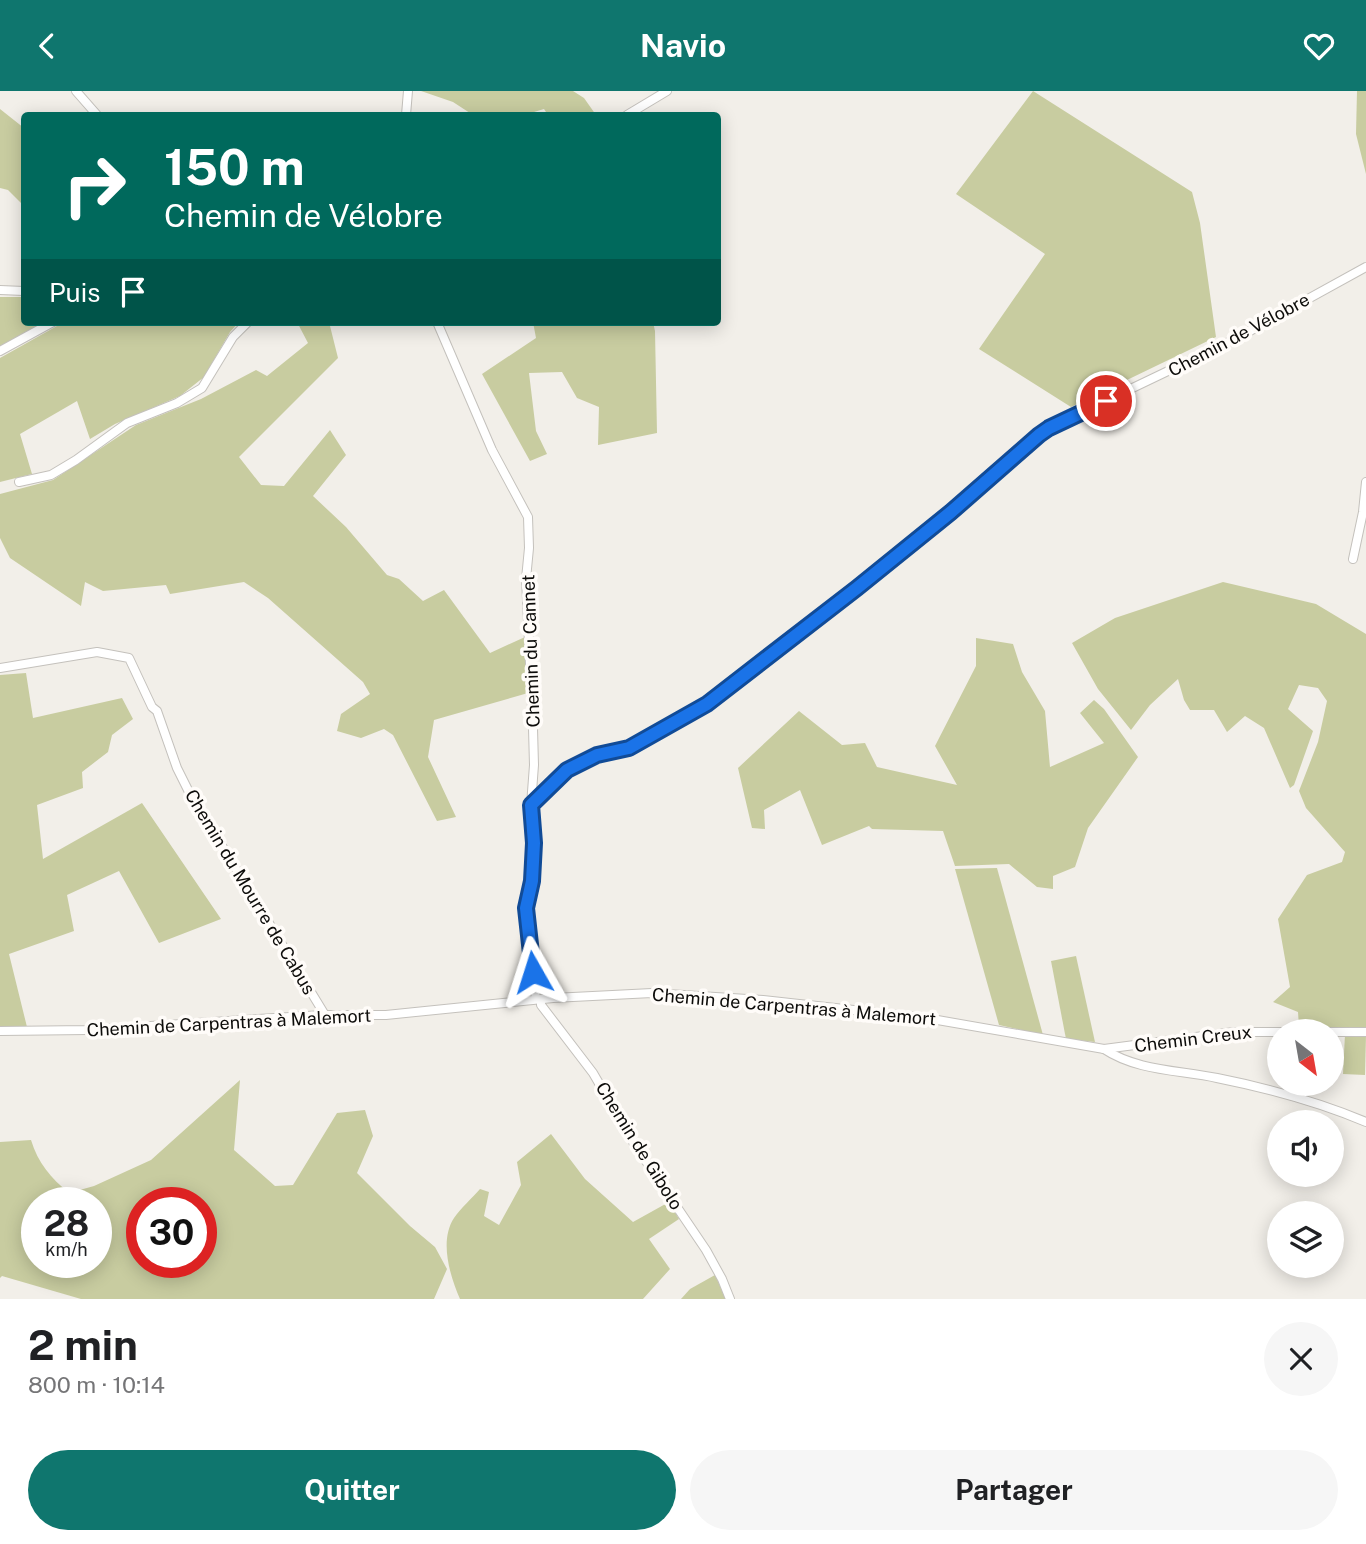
<!DOCTYPE html>
<html lang="fr">
<meta charset="utf-8">
<style>
:root{--surface:#fff;--page:#f6f6f6;--text:#202124;--muted:#757577;--accent:#0f766e}
body{margin:0;font-family:"Public Sans",sans-serif;background:var(--page);color:var(--text);height:100vh;display:flex;flex-direction:column;font-size:26px;white-space:nowrap}
*{box-sizing:border-box;margin:0}
p{font-size:23px;color:var(--muted)}
.icon{flex:none;width:38px;height:38px;fill:none;stroke:currentColor;stroke-width:2;stroke-linecap:round;stroke-linejoin:round}
.map{position:relative;height:1208px;overflow:hidden}
.drawer{display:flex;flex-direction:column;background:var(--surface);flex:1}
.drawer>*{flex:none}
.top-card{position:absolute;left:21px;top:21px;width:700px;height:214px;border-radius:7px;box-shadow:0 4px 18px #0003;background:#00695c;color:#fff;overflow:hidden}
.needle{width:46px;rotate:149deg}
.controls{position:absolute;left:1267px;top:928px;display:grid;gap:14px}
.controls a{display:grid;place-items:center;width:77px;height:77px;border-radius:50%;background:var(--surface);box-shadow:0 4px 18px #0003;font-size:35px}
.speed{position:absolute;left:21px;top:1096px;display:flex;gap:14px;font-size:35px;font-weight:700;text-align:center}
.speed>*{display:grid;place-content:center;width:91px;height:91px;border-radius:50%;background:var(--surface);box-shadow:0 4px 18px #0003;line-height:1}
.speed small{font-size:18px;font-weight:400}
.speed .limit{border:10px solid #d22;background:#fff;color:#111}
.pin{position:absolute;display:grid;place-items:center;width:60px;height:60px;color:#fff;margin:-30px;border:4px solid #fff;border-radius:50%;box-shadow:0 2px 7px #0007}
.me{position:absolute;width:77px;margin:-38px;rotate:354deg;stroke-linejoin:round;filter:drop-shadow(0 0 5px #0008)}
.turn{display:flex;align-items:center;gap:24px;height:147px;padding:0 28px;font-size:32px}
.turn .icon{width:91px;height:91px;stroke-width:2.5}
.turn b{display:block;font-size:49px;line-height:60px}
.then{display:flex;align-items:center;height:66px;padding:0 28px;background:#0003;gap:14px;font-size:26px}
.round{display:grid;place-items:center;flex:none;width:74px;height:74px;border-radius:37px;background:var(--page)}
.headline{display:flex;align-items:center;justify-content:space-between;height:119px;padding:0 28px}
h1{font-size:42px;font-weight:700;line-height:52px}
.button{display:flex;gap:14px;margin-top:auto;padding:14px 28px}
.button a{flex:1;height:80px;border-radius:42px;background:var(--accent);color:#fff;font-size:28px;font-weight:700;line-height:80px;text-align:center}
.button a+a{background:var(--page);color:var(--text)}
header{display:flex;justify-content:space-between;align-items:center;height:91px;padding:0 28px;background:var(--accent);color:#fff;font-size:32px;font-weight:700}
.map>svg:first-child{display:block}
</style>
<header><svg class="icon" aria-label="back" viewBox="0 0 24 24"><path d="M15 5l-7 7 7 7"/></svg>Navio<svg class="icon" aria-label="heart" viewBox="0 0 24 24"><path d="M12 20l-8-8c-3-5 5-10 8-4 3-6 11-1 8 4z"/></svg></header>
<div class="map">
<svg width="1366" height="1208" viewBox="0 0 1366 1208">
<rect width="100%" height="100%" fill="#f2efe9"/>
<g fill="#c8cca0" fill-rule="evenodd">
<path d="M421,0H573L584,7L596,24H548L544,18L524,24H473L453,11Z"/>
<path d="M1033,0L1192,101L1200,132L1216,246L1071,316L979,258L1045,163L956,103Z"/>
<path d="M1357,0H1366V83L1356,43Z"/>
<path d="M0,18L24,37V115L8,99L0,97Z"/>
<path d="M0,206H24V231H45L0,256Z"/>
<path d="M64,231H239L230,241L204,286L180,305L115,333L90,348L77,310L20,343L32,383L0,391V267Z"/>
<path d="M297,231H329L338,267L239,366L261,394L284,395L330,339L346,364L313,405L346,436L387,484L399,488L423,510L444,499L490,562L525,546L528,602L434,629L428,666L456,726L437,730L393,644L384,638L361,647L337,640L341,623L370,603L363,591L268,507L244,491L170,503L166,494L103,500L85,491L81,515L10,467L0,447V403L53,389L136,334L201,308L256,279L267,285L308,252Z"/>
<path d="M533,231H653L655,240L657,342L598,354L599,316L577,307L562,281L529,282L536,340L547,363L530,370L482,283L536,247Z"/>
<path d="M1223,491L1316,513L1366,543V938L1299,936L1298,921L1273,911L1290,896L1278,828L1307,784L1342,771L1345,761L1306,717L1299,700L1318,651L1327,610L1318,597L1299,594L1288,618L1313,640L1294,694L1290,697L1264,637L1245,625L1227,641L1214,619H1190L1184,609L1178,588L1150,614L1131,639L1098,598L1072,552L1115,527Z"/>
<path d="M976,547L1013,553L1022,581L1045,620L1050,676L1104,652L1080,622L1094,609L1104,618L1138,666L1088,737L1075,776L1053,785V798L1037,796L1009,773L955,775L943,740L872,738L869,735L822,754L800,699L764,719L765,738L752,737L738,677L799,620L842,654L865,652L877,676L957,694L935,655L976,575Z"/>
<path d="M26,582L33,627L122,607L133,628L112,644L108,661L82,681L83,697L37,714L43,768L142,712L221,828L159,852L119,780L67,804L74,840L9,863L27,936H0V584Z"/>
<path d="M997,777L1043,944L999,934L955,778Z"/>
<path d="M1076,865L1095,951L1066,948L1051,870Z"/>
<path d="M1345,943L1366,944L1365,984L1343,983Z"/>
<path d="M240,989L234,1059L275,1095L293,1094L337,1022L365,1019L373,1045L357,1082L410,1135L435,1156L447,1178L434,1208H81L2,1185L0,1187V1051L31,1049C38,1072 51,1087 69,1102L94,1095L151,1069ZM37,1111H96V1171H37ZM142,1111H201V1171H142Z"/>
<path d="M551,1043L585,1088L633,1131L669,1111L679,1128L649,1148L670,1178L643,1208H460C450,1185 439,1150 454,1127C461,1117 472,1107 480,1098L489,1101L484,1125L499,1134L521,1094L517,1071Z"/>
<path d="M715,1184L726,1208H681L690,1198Z"/>
</g>
<g fill="none" stroke-linecap="round" stroke-linejoin="round">
<defs>
<g id="minor">
<path d="M76,0L97,24"/>
<path d="M406,24L408,0"/>
<path d="M627,24L667,0"/>
<path d="M0,199L24,200"/>
<path d="M437,231L492,359L528,426L529,457L526,488L533,637L534,674L531,714L534,752L532,790L526,817L536,908"/>
<path d="M0,260L53,231"/>
<path d="M19,391L51,384L76,369L127,332L177,312L202,297L233,246L248,231"/>
<path d="M1353,468L1363,421L1366,391"/>
<path d="M0,577L97,561L129,567L152,616L157,620L177,677L189,701L325,924"/>
<path d="M531,714L567,679L597,664L629,657L707,613L838,512L1049,337L1239,246L1366,176"/>
<path d="M541,908V914L593,982L633,1051L706,1159L722,1188L730,1208"/>
<path d="M0,940L88,939L322,924H386L553,907L652,902L763,909L926,927L1104,958C1137,980 1179,979 1217,987C1267,997 1319,1011 1366,1031"/>
<path d="M1104,958L1234,941H1366"/>
</g>
</defs>
<use href="#minor" stroke="#c4c1bc" stroke-width="10"/>
<use href="#minor" stroke="#fff" stroke-width="8"/>
</g>
<g fill="none" stroke-linecap="round" stroke-linejoin="round">
<defs>
<path id="route" d="M533,881L526,817L532,790L534,752L531,714L567,679L597,664L629,657L707,613L857,497L951,421L1039,344L1049,337L1106,310"/>
</defs>
<use href="#route" stroke="#114b97" stroke-width="18"/>
<use href="#route" stroke="#1a73e8" stroke-width="12"/>
</g>
<g text-anchor="middle" stroke-width="7" stroke-linejoin="round" paint-order="stroke">
<g font-size="18" fill="#0d0c0a" stroke="#fffcf9">
<text transform="translate(1239 244) rotate(-28)" y="6">Chemin de Vélobre</text>
<text transform="translate(531 560) rotate(-92)" y="6">Chemin du Cannet</text>
<text transform="translate(250 801) rotate(59)" y="6">Chemin du Mourre de Cabus</text>
<text transform="translate(794 916) rotate(5)" y="6">Chemin de Carpentras à Malemort</text>
<text transform="translate(229 932) rotate(-3)" y="6">Chemin de Carpentras à Malemort</text>
<text transform="translate(1193 948) rotate(-7)" y="6">Chemin Creux</text>
<text transform="translate(639 1055) rotate(58)" y="6">Chemin de Gibolo</text>
</g>
</g>
</svg>
<div class="controls">
<a><svg class="needle" viewBox="-14 -14 28 28"><path d="M0-13l5 13h-10z" fill="#e53935"/><path d="M0 13l5-13h-10z" fill="#757577"/></svg></a>
<a><svg class="icon" aria-label="sound" viewBox="0 0 24 24"><path d="M4 9h4l5-4v14l-5-4H4zM17 9q2 3 0 6"/></svg></a>
<a><svg class="icon" aria-label="layers" viewBox="0 0 24 24"><path d="M12 4l9 5-9 5-9-5zM3 14l9 5 9-5"/></svg></a>
</div>
<div class="speed"><div>28<small>km/h</small></div><div class="limit">30</div></div>
<div class="pin" style="left:1106px;top:310px;background:#d93025"><svg class="icon" aria-label="arrive" viewBox="0 0 24 24"><path d="M6 21V4h12l-3 4 3 4H6"/></svg></div>
<svg class="me" style="left:533px;top:881px" viewBox="-20 -20 40 40"><path d="M0-17L14 15 0 8-14 15z" fill="#1a73e8" stroke="#fff" stroke-width="4"/></svg>
<div class="top-card">
<div class="turn"><svg class="icon" aria-label="right" viewBox="0 0 24 24"><path d="M7 20v-9h11M14 6l5 5-5 5"/></svg><div><b>150 m</b>Chemin de Vélobre</div></div>
<div class="then">Puis<svg class="icon" aria-label="arrive" viewBox="0 0 24 24"><path d="M6 21V4h12l-3 4 3 4H6"/></svg></div>
</div>
</div>
<section class="drawer">
<div class="headline"><div><h1>2 min</h1><p>800 m · 10:14</p></div><a class="round"><svg class="icon" aria-label="close" viewBox="0 0 24 24"><path d="M6 6l12 12M18 6L6 18"/></svg></a></div>
<div class="button"><a>Quitter</a><a>Partager</a></div>
</section>
